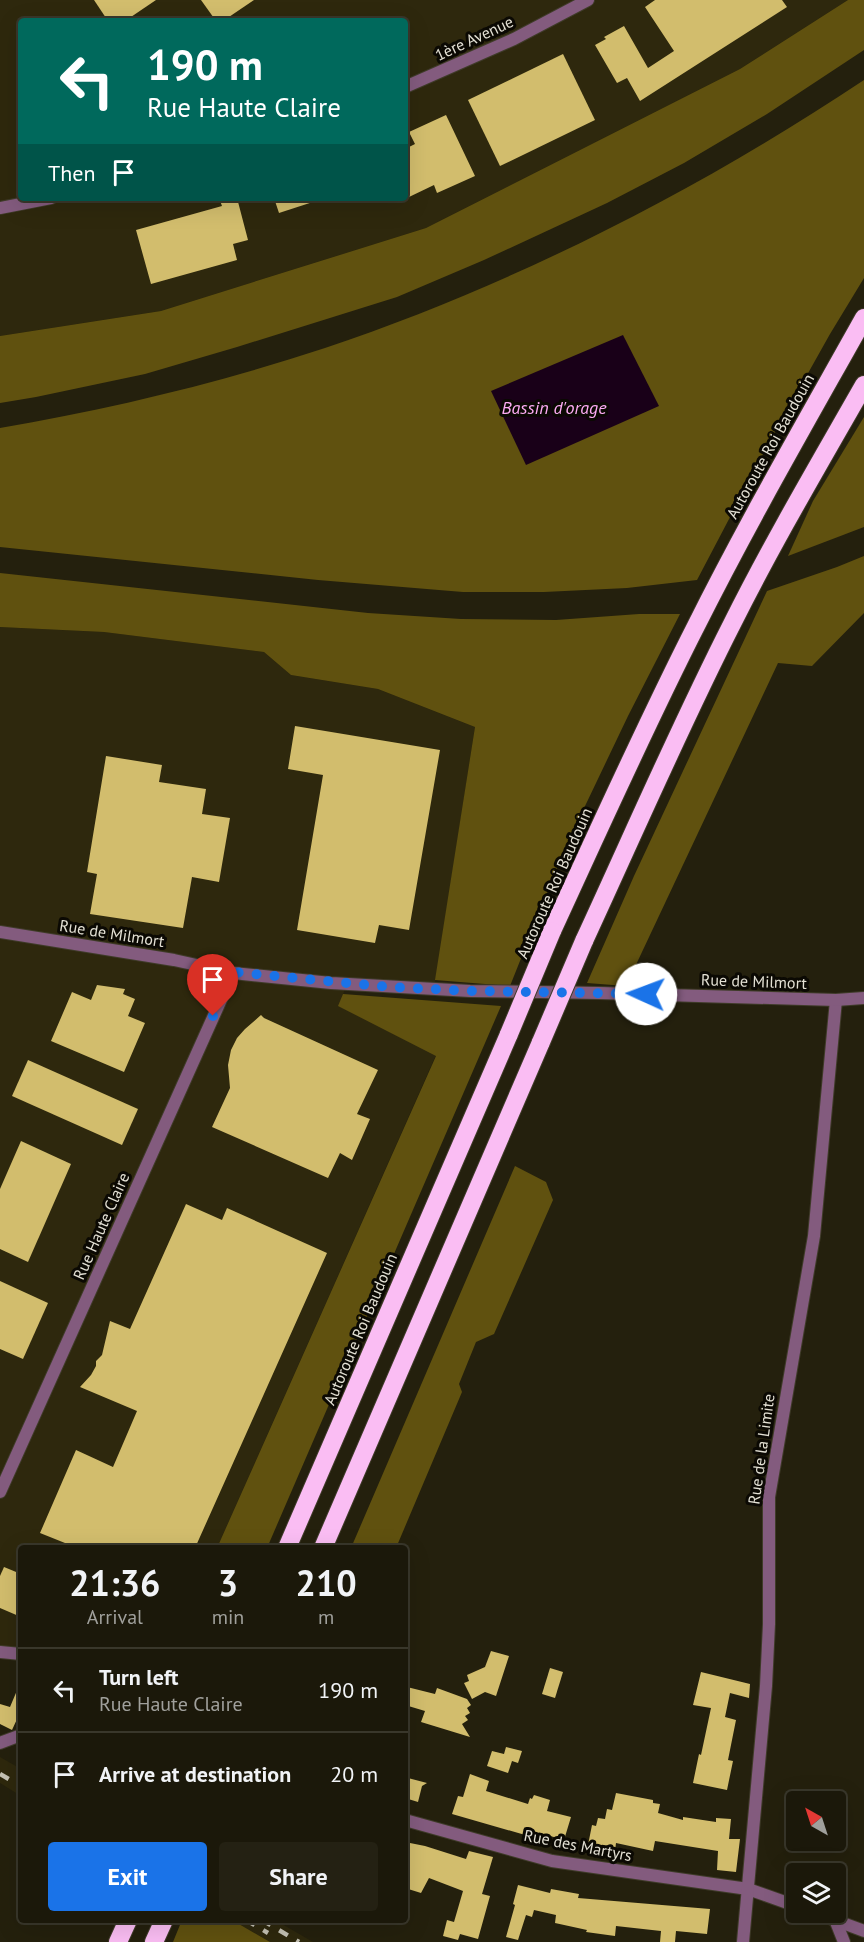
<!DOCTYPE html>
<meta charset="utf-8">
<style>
:root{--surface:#1b180a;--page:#242113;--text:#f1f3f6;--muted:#a0a09c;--line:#39372b;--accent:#1a73e8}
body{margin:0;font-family:"PT Sans",sans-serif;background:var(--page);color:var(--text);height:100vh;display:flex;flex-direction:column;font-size:22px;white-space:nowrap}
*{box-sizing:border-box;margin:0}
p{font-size:20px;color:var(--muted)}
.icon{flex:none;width:33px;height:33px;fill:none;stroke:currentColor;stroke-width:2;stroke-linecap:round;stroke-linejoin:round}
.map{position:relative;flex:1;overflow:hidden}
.panel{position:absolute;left:18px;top:1545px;width:390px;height:378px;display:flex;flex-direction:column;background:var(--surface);border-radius:6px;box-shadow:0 6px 24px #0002,0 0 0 2px var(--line)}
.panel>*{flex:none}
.guide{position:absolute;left:18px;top:18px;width:390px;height:183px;border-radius:6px;box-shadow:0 6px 24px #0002,0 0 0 2px var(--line);background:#00695c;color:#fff;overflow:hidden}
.needle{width:39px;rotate:321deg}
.fabs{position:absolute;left:786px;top:1791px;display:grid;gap:12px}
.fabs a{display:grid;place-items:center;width:60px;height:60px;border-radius:6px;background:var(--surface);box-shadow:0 6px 24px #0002,0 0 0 2px var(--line);font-size:30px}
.pin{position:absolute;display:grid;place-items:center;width:51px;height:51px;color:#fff;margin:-62px -26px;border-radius:50% 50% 50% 0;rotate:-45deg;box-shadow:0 0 6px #0007}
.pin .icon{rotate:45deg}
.me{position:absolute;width:66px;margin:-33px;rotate:272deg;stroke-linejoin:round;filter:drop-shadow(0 0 4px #0008)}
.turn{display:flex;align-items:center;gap:21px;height:126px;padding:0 30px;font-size:27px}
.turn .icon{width:78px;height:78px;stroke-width:2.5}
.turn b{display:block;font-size:42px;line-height:51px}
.then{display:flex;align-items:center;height:57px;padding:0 30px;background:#0003;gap:12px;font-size:22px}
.eta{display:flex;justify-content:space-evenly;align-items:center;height:102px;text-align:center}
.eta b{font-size:36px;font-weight:700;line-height:42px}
.button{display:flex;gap:12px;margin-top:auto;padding:12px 30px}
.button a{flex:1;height:69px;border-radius:6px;background:var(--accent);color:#fff;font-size:24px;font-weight:700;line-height:69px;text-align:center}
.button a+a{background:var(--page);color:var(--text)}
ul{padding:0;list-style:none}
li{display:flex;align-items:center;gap:18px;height:84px;padding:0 30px;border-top:2px solid var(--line)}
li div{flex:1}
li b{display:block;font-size:22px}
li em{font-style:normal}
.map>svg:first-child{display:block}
</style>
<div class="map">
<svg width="864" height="1942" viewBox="0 0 864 1942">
<rect width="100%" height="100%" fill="#24200d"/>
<g fill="#2e280d" fill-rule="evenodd">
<path d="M0,0H848L740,69L426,228L161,311L0,336ZM21,21H405V198H21Z"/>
<path d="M0,627L104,632L264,652L291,675L378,689L475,727L435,984L348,980L339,1006L436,1055L217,1548H21V1654L0,1652Z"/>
<path d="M0,1757L21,1769V1796L0,1783Z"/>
<path d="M232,1920H275L313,1942H270Z"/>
</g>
<g fill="#60510f">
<path d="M848,0H864V50L767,114L684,163L607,203L484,260L397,297L237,347L145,374L36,397L0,403V336L161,311L426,228L740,69Z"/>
<path d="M864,80V278L830,334L770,441L697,580L627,588L544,592H463L318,580L0,547V428C110,409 219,383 325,348C515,284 697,191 864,80Z"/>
<path d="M864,417V527L788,556L813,501Z"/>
<path d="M864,556V613L812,666L778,663L626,986L587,983L634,876L767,591L837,567Z"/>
<path d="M0,573L368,613L461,619L556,620L639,614H680L628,716L565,848L510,986L435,980L475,727L378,689L291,675L264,652L104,632L0,627Z"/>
<path d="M343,994L501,1006L267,1548H217L436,1056L338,1006Z"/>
<path d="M515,1166L546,1182L553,1200L494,1334L476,1342L459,1384L462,1392L396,1548H351Z"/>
<path d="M182,1920H232L270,1942H173Z"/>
</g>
<path fill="#190018" d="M623,335L659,406L526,465L491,391Z"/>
<g fill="#d2bd6d">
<path d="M94,0H156L125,21H108Z"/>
<path d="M201,0H254L223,21H216Z"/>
<path d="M655,0H782L787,7L640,101L627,78L617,83L595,45L606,39L604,37L624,26L648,68L674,51L645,7Z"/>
<path d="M563,54L595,120L500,166L468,100Z"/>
<path d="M446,115L475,176L437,193L434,185L409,197L405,189V149L415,144L409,132Z"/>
<path d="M219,198H237L248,240L233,244L237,260L151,284L136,230L222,206Z"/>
<path d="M274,198H318L319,200L279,213Z"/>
<path d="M295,726L440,750L409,930L379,925L375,943L297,930L323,775L288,769Z"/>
<path d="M106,756L162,765L159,782L206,789L202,814L230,818L219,882L192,877L183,928L90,914L97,874L87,872Z"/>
<path d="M97,985L125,989L123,994L135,999L128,1016L145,1023L124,1072L51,1041L72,992L91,1000Z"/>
<path d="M261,1015L264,1018L378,1070L357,1114L370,1119L352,1160L340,1153L328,1178L212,1127L230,1088L228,1065L231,1050L237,1038L245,1029Z"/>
<path d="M28,1060L138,1109L122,1145L12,1096Z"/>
<path d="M21,1141L71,1164L28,1262L0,1249V1189Z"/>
<path d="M186,1204L222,1220L227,1208L327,1253L195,1548H63L65,1543L40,1533L76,1450L113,1467L137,1411L80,1387L91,1375L96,1366V1361L102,1355L110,1321L130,1329Z"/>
<path d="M0,1281L48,1303L23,1359L0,1349Z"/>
<path d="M4,1567L21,1574V1617L0,1608V1576Z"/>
<path d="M491,1651L509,1656L496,1696L485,1692L472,1699L464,1683L469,1681L467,1675L485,1667Z"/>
<path d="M550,1668L563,1672L555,1698L542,1694Z"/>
<path d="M701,1672L750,1684L749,1698L730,1693L725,1717L736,1720L728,1760L733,1761L727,1790L693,1783L699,1754L701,1755L711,1708L693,1705Z"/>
<path d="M21,1681V1718L18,1717L12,1730L0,1724V1704L10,1707Z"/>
<path d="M407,1687L435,1694L437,1688L467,1699L471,1705L467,1708L470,1713L465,1716L468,1720L462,1724L470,1737L421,1722L425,1711L405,1705Z"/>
<path d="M506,1747L522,1751L518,1763L512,1761L508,1773L487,1766L492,1751L504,1754Z"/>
<path d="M470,1774L489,1781L486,1791L528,1804L530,1798L532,1799L534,1795L550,1800L547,1811L571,1817L564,1840L540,1833L539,1839L452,1814L458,1796L463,1797Z"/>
<path d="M408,1778L427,1783L422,1786L418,1802L405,1798V1789Z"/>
<path d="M616,1793L653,1800V1803L660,1804L658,1813L683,1820V1817L716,1822V1818L731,1819L729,1839H740L736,1872L717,1870L718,1851L655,1841L653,1851L616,1843L615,1851L588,1845L592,1825L596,1826L598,1818L605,1819L607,1809L612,1810Z"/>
<path d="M405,1842L425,1846L466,1859L469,1851L493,1857L482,1894L490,1896L478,1939L460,1934L458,1940L443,1936L447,1920L454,1922L463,1891L429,1878L421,1893L405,1888Z"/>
<path d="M518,1885L550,1893L551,1889L579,1894L578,1898L710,1909L707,1934L676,1931L675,1942H660L661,1931L616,1926L615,1936L586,1932L587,1930L555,1923L556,1915L534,1910L532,1917L526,1915L518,1940L506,1937L515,1905L513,1904Z"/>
</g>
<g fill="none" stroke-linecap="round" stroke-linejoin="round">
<defs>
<g id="minor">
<path d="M0,1492L233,973"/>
<path d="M0,1652L21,1654"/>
<path d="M0,1743L21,1735"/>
<path d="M405,1820L552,1861L748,1889L796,1906"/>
<path d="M813,1912L864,1931"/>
<path d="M836,1922L844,1942"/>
<path d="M743,1942L766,1686L769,1624V1497L814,1236L836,1000"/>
</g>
<g id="tertiary">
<path d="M405,87L514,39L588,0"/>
<path d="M0,208L51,198"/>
<path d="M0,932L174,960L233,973L331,983L470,991L599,993L836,1000L864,998"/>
</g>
<g id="motorway">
<path d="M552,931C599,829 645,726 696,626C748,522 807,420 864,318"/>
<path d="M584,941C633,835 679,728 732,624C773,542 819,464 864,385"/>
<path d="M287,1548L509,1034"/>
<path d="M323,1548L541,1042"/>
<path d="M118,1942L128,1920"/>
<path d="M154,1942L164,1920"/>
</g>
</defs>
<use href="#minor" stroke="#3f3b29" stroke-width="14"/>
<use href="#tertiary" stroke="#3f3b29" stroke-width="14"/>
<use href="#motorway" stroke="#3f3b29" stroke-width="20"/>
<use href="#minor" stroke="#835b7e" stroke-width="12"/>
<use href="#tertiary" stroke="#835b7e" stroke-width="12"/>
<use href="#motorway" stroke="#fabdf3" stroke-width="18"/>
<g stroke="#c4c1b4" stroke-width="4.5" stroke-dasharray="10 10" stroke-linecap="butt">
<path d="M0,1774L21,1786"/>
<path d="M246,1920L268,1933"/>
<path d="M262,1920L299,1942"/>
</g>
<defs>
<g id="motorway-bridge">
<path d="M509,1034L552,931"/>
<path d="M541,1042L584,941"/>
</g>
</defs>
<use href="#motorway-bridge" stroke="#3f3b29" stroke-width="20" stroke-linecap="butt"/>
<use href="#motorway-bridge" stroke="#fabdf3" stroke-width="18"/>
</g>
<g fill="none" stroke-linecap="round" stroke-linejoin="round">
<path stroke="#1a73e8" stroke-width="10" stroke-dasharray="0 18" d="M213,1016L233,972L389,987L470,991L646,994"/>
</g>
<g text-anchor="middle" stroke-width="6" stroke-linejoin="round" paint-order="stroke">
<g font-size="16" fill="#e3e0d4" stroke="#0b0903">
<text transform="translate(474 38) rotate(-25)" y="6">1ère Avenue</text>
<text transform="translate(770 446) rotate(-61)" y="6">Autoroute Roi Baudouin</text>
<text transform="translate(554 883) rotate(-66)" y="6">Autoroute Roi Baudouin</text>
<text transform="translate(112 933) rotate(9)" y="6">Rue de Milmort</text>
<text transform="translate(754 981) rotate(2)" y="6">Rue de Milmort</text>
<text transform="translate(101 1226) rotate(-66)" y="6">Rue Haute Claire</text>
<text transform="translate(360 1329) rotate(-67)" y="6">Autoroute Roi Baudouin</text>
<text transform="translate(761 1449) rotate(-82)" y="6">Rue de la Limite</text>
<text transform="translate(578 1845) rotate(11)" y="6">Rue des Martyrs</text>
</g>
<g font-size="18" font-style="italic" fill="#feacf5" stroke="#0b0903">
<text x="554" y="414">Bassin d'orage</text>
</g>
</g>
</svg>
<div class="fabs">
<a><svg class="needle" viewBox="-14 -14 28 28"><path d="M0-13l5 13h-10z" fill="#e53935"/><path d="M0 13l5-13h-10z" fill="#a0a09c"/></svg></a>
<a><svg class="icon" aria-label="layers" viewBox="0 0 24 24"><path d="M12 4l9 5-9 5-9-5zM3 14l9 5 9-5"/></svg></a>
</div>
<div class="pin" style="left:213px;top:1016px;background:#d93025"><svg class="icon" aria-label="arrive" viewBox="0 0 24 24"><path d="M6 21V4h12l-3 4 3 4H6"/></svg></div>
<svg class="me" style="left:646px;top:994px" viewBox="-20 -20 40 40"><circle r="19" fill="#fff"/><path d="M0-13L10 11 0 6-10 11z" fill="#1a73e8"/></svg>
<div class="guide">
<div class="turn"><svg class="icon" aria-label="left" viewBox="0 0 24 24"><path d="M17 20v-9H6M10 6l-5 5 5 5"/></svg><div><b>190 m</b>Rue Haute Claire</div></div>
<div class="then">Then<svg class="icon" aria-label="arrive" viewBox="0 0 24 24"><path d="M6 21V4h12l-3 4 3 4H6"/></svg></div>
</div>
<section class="panel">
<div class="eta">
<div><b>21:36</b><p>Arrival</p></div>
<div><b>3</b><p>min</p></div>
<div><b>210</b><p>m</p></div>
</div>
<ul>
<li><svg class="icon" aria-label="left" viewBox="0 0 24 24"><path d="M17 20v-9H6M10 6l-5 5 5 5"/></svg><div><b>Turn left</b><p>Rue Haute Claire</p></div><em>190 m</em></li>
<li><svg class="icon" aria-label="arrive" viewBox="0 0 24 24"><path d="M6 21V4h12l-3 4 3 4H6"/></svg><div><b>Arrive at destination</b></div><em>20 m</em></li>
</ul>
<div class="button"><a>Exit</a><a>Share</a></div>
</section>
</div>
